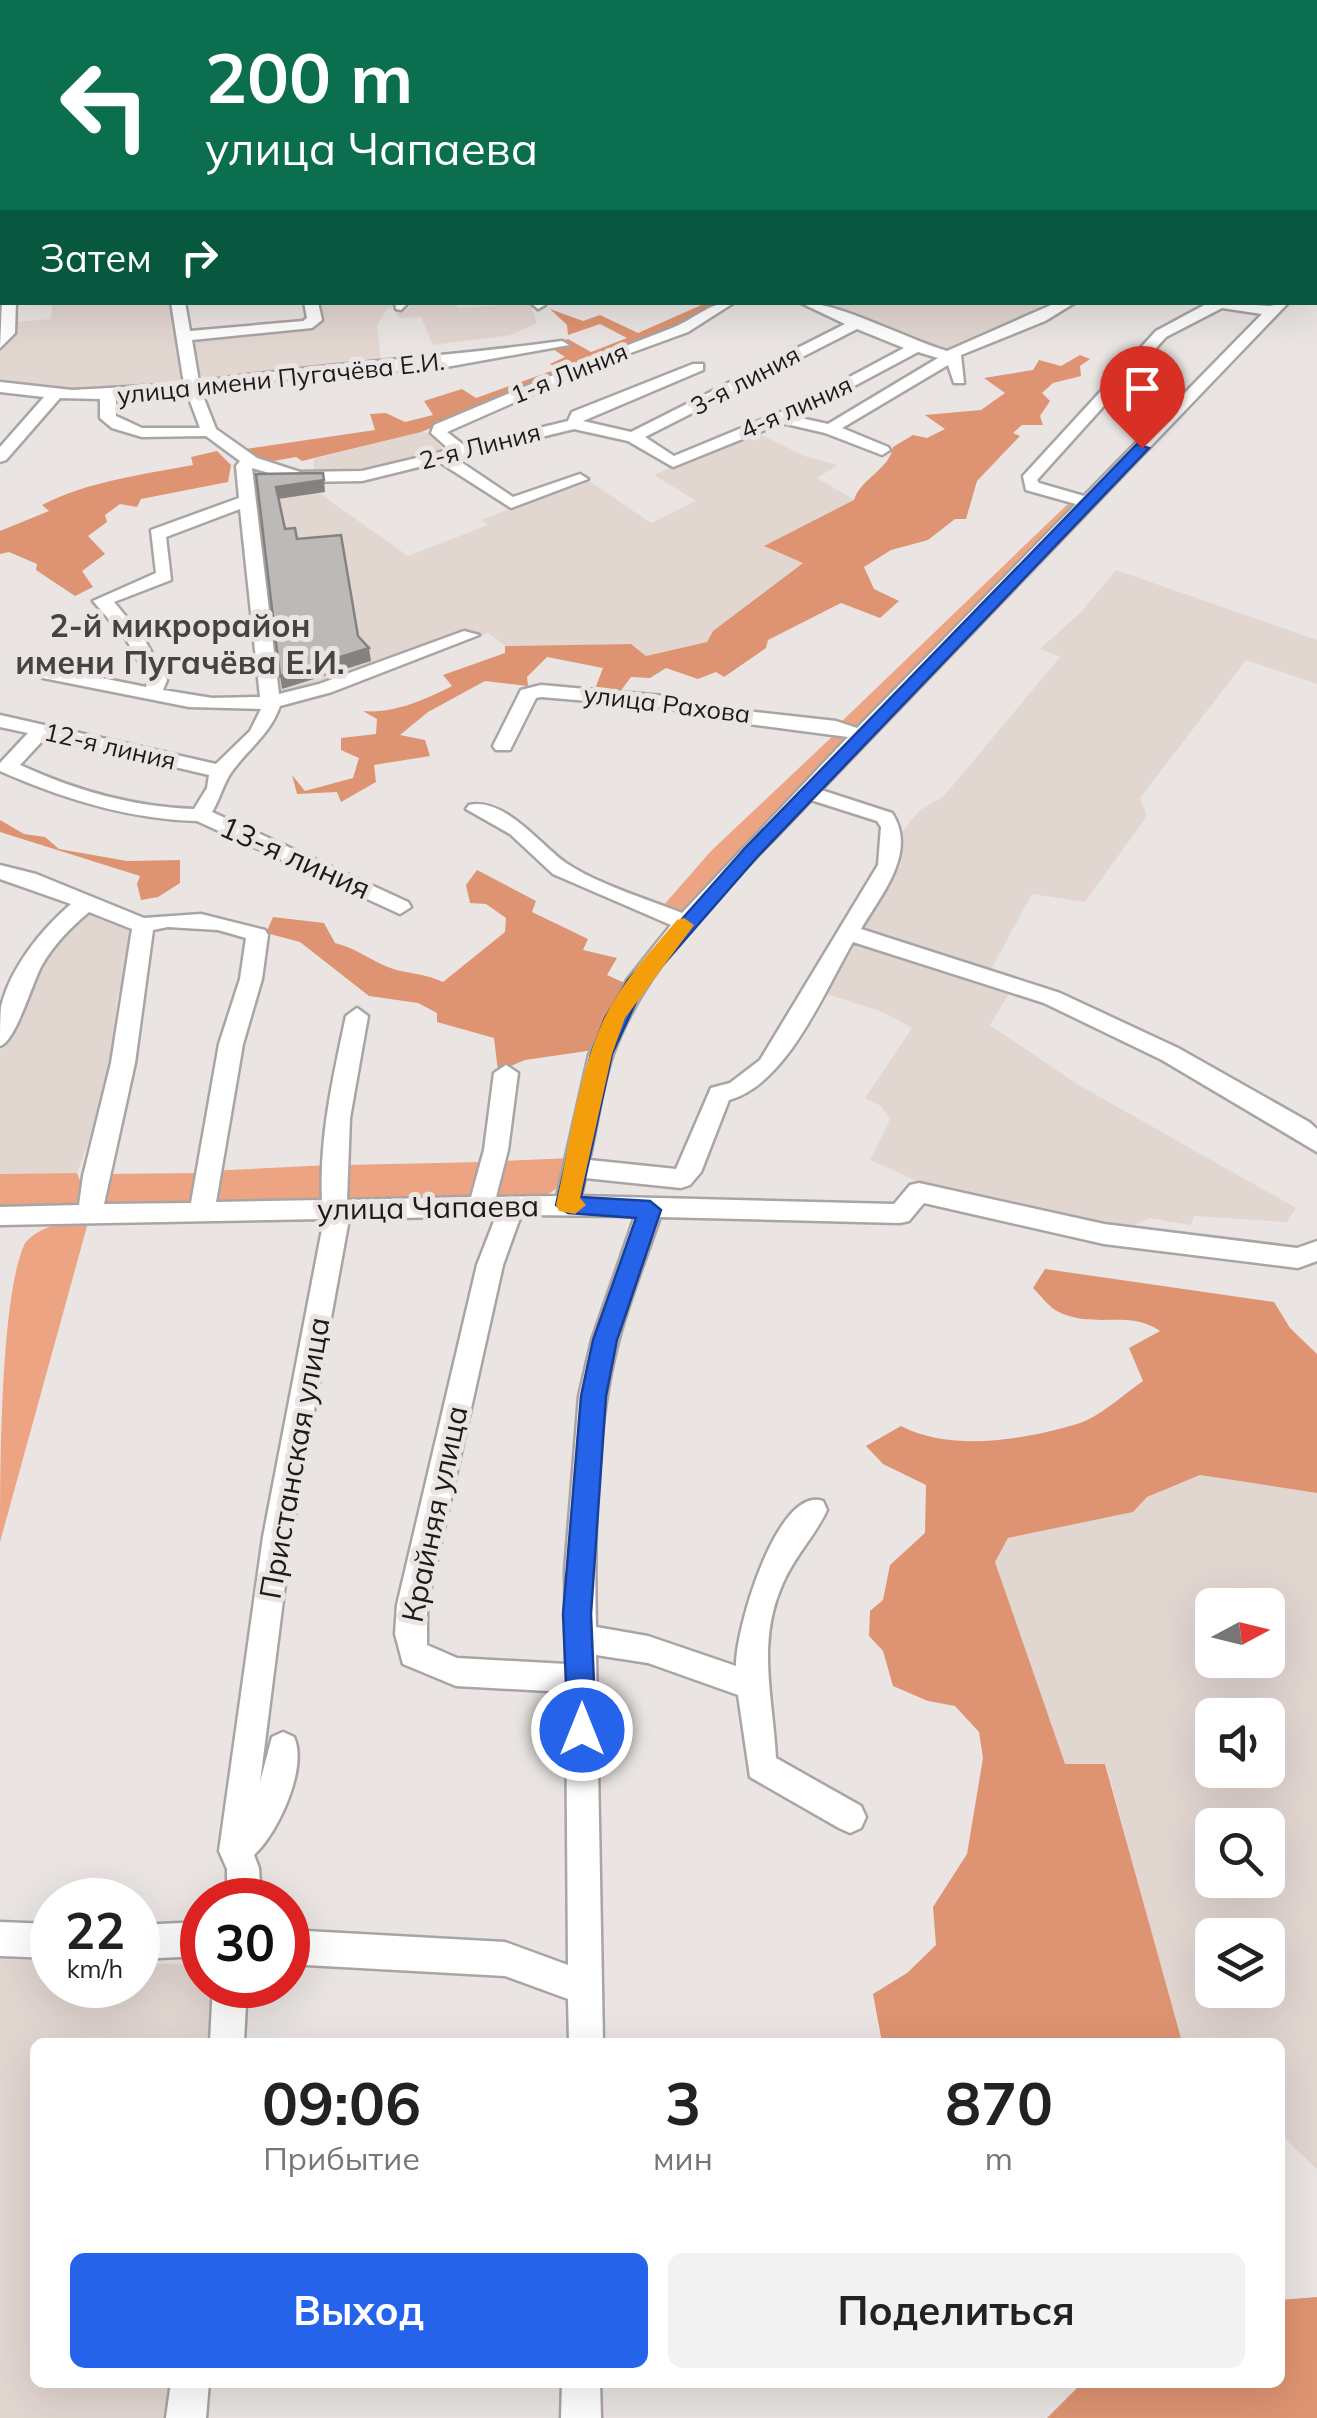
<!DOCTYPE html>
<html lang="ru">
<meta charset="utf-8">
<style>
:root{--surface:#fff;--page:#f2f2f2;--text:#222;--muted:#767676;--accent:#2563eb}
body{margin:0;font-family:Mulish,sans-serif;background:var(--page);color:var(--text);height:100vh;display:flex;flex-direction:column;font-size:38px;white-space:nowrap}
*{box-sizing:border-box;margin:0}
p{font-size:32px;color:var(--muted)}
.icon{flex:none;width:55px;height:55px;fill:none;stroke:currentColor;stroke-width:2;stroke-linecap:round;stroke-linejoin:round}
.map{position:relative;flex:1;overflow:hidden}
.drawer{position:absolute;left:30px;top:2038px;width:1255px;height:350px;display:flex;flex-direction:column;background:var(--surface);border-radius:15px;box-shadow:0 10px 40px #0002}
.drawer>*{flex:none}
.hud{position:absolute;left:0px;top:0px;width:1318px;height:305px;box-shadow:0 10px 40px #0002;background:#0b6e4f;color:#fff;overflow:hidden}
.needle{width:65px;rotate:83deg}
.controls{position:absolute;left:1195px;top:1588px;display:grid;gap:20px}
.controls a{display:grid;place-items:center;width:90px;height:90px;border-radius:15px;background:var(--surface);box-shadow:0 10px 40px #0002;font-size:50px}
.speed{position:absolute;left:30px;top:1878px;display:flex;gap:20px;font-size:50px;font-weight:700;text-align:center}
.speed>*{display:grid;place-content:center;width:130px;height:130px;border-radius:50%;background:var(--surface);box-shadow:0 10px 40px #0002;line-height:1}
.speed small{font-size:25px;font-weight:400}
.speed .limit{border:15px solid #d22;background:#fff;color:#111}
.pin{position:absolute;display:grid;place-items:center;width:85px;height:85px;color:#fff;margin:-102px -42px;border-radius:50% 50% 50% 0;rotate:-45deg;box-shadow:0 0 10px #0007}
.pin .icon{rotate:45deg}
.me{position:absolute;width:110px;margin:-55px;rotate:0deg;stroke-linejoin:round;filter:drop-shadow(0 0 8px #0008)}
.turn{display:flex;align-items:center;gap:35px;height:210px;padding:0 40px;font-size:45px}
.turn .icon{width:130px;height:130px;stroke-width:2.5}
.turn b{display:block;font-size:70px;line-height:85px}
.then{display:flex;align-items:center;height:95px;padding:0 40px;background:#0003;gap:20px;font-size:38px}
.eta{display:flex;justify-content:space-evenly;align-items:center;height:170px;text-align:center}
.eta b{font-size:60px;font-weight:700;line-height:70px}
.cta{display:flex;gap:20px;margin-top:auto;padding:20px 40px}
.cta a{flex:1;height:115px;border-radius:15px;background:var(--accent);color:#fff;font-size:40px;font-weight:700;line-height:115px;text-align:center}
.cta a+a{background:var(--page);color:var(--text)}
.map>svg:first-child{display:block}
</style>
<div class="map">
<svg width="1317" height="2418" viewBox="0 0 1317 2418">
<rect width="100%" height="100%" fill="#eae5e3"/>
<g fill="#e2d6d1" fill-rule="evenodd">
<path d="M1029,302L1047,309L948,351L821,303Z"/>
<path d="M73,303H172L183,382L97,393L0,385V349L16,322L51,319L52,305Z"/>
<path d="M317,303H394L395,307L387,309L377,325L381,361L209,379L199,375L194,340L318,324L322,320Z"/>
<path d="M409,303H456L458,308L530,303L537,323L511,335L433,345L421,317L399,318L395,311L411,308Z"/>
<path d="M753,431L807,457L838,465L817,478L855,500L765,546L804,562L713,631L707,642L646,656L631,644L505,646L488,633L320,692L277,694L251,486L301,480L408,556L488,525L481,520L586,479L651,523L696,501L654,475Z"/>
<path d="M420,432L431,433L445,453L360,474L314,478V459Z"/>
<path d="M1116,570L1317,640V684L1246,660L1140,798L1147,816L1085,902L1032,894L989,973L859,929L901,865L897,840L904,829L920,810L944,796L1060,657L1040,649L1081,612Z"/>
<path d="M88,914L130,927L133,934L116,1005L117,1049L111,1079L77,1173L0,1174V1053L47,941Z"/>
<path d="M852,942L1010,992L990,1025L1077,1084L1296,1208L1287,1222L1194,1216L1191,1225L1149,1218L1125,1230L933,1188L870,1160L890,1119L881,1106L865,1098L912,1028L883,1012L820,992Z"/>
<path d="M1200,1475L1317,1493V2169L1280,2134V2042H1181L1106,1764L1065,1765L995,1562L1008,1538L1133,1512L1147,1497ZM1212,1605H1268V1660H1212ZM1212,1715H1268V1770H1212ZM1212,1825H1268V1880H1212ZM1212,1935H1268V1990H1212Z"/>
<path d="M0,1959L52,1961V1985H138V1963L202,1965V1985H209L214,2000L209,2042H35V2382L169,2383L165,2418H0Z"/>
</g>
<g fill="#eca482">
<path d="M707,0H1135L1125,2Z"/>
<path d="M1072,500L1079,502L859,731L838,725Z"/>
<path d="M835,734L854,737L682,916L663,906L711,851Z"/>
<path d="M571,1158C558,1204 540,1198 497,1199L491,1193L501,1161Z"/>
<path d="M484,1162L474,1198L345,1202L344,1165Z"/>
<path d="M330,1165L327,1197L321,1202L211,1200L209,1171Z"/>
<path d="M77,1173L83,1188L82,1204L78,1206H0V1174Z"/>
<path d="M201,1173L192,1201L104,1203L101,1174Z"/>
<path d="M89,1219L0,1542C0,1471 0,1296 25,1243C40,1225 68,1221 89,1219Z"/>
</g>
<g fill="#de9472">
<path d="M706,303H723L690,323L421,432L302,461L296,457L268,462L239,450L375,430L370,414L386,413L405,422L433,415L424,401L462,389L476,398L557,369L550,364L565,357L547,345L568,339L591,352L627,338L600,324L568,335L567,325L550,309L583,321L600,315L638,333Z"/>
<path d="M1080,355L1090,359L1080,366L1081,376L1053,383L1042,393L1050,401L1040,416L1043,425H1022L1013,433L1020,436L977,481L966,519H955L928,540L891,550L864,567L874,589L899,601L880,618L841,603L768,640L766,648L724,677L716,672L698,679L666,668L650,678L631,677L619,693L595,689L603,668L547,657L527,677L528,686L485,681L428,712L400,735L425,740L430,756L374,765L376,782L341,802L337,792L297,794L292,775L305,791L353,778L359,758L341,750V738L376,734L377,719L363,711C392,714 425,700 452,686L443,675L505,653V646L631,644L646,656L707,642L713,631L803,563L764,546L854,500C861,478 889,470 893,447L913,435L927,438L945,429L925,415L981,410L1005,393L984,378L1033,370L1039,360L1061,366Z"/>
<path d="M217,451L231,465L228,482L141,499L137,507L120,504L105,515L107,522L88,536L105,554L82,571L93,587L75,596L36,570L37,564L9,552L0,554V531L49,511L42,505C89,481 141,475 193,465L191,457Z"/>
<path d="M0,820L24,834L45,837L59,849L127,861L180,860V883L158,897L141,900L137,884L140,876L0,832Z"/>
<path d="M477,870L536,901L532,912L588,939L583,950L617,958L607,975L629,985L609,1014L594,1050L525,1060L498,1071L494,1038L437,1022V1013L418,1003L369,996L300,942L266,933L273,917L324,923L335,943C356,948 368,959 388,967C405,974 421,972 443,982L505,932L506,918L486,904L470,903L466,885Z"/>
<path d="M1045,1269L1274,1302L1290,1328L1317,1354V1493L1200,1475L1147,1497L1133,1512L1008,1538L995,1562L1065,1764H1105L1182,2042H882L873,1994L907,1973L936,1945L933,1907L967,1854L983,1758L979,1732L955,1706L928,1701L893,1686L883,1651L869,1636L870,1611L883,1600L890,1565L925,1533L926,1485L883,1464L866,1446L901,1426C950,1452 1024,1440 1077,1424C1100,1417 1124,1394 1143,1381L1129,1348L1160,1331C1129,1309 1092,1330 1057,1311C1049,1307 1040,1295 1033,1288Z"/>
<path d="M1317,2297V2418H1047L1082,2383L1280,2382V2300Z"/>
</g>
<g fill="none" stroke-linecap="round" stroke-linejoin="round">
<defs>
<g id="minor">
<path d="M51,0H64L65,2H53Z"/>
<path d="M116,0H128L129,2H117Z"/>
<path d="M368,0H379L380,2H369Z"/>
<path d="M1299,0H1308L1309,2H1298Z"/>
<rect x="1315" y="29" width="2" height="6"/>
<rect x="0" y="33" width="2" height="6"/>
<rect x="1315" y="48" width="2" height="8"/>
<path d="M0,74L2,75V81L0,82Z"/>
<path d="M1315,107L1317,108V116L1315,115Z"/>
<path d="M2,129V138L0,139V130Z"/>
<rect x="1315" y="153" width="2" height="8"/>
<rect x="0" y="236" width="2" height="8"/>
<path d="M2,301L16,302L15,333L0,348Z"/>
<path d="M171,302H185L190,331L303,321L307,318L304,302H318L322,320L312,328L192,340L199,382C319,363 441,358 562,341L569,345L446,367L267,381L201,391L216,429L257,458L300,472L362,471L450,450L431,433L434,425C513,391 592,359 672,328C695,319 709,302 735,302L688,332L603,363L447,432L465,446L568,421L572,412L693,364H703V370L583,421L631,432L845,324L799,302C838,302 904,338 947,351L1058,302H1076L1045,321L961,355L964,383H954L948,365L842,428L888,447L890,450L882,455L825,433L782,423L673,467L628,441L574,429L455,458L513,497L580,474L588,479L511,508L439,462L362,481L299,482L252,468L279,694L319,684L464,631L479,635L332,692L280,706C270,734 251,746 233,770C224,781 220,799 212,812L408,902L411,907L400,914L197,821C128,819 63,799 0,771V763L28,733L0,727V715L216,764L250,731L261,709L189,707L43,678L34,672L43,666L146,687L149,680L126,639L93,601L156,573L151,530L239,498L236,466L240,461L206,436L142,437L112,428L100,418V399L60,398L6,460L0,462V447L44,397L0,392V382L72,390L184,384ZM857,329L904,348L795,406L674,456L645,437ZM918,352L938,358L828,424L796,417ZM187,393L200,428H142L116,416V399ZM240,509L260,697L212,698L163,690L167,680L143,637L114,602L171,580L166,537ZM46,737L209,775L207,788L194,809C132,807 75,790 20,765Z"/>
<path d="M395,302H409L401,310L396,309Z"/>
<path d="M530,302H544L545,305L538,309Z"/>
<path d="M1210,302L1270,306L1289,302L821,790L892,813C918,852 881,895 861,929L1060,993L1178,1048L1309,1122L1317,1129V1152L1162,1060L1044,1003L853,942C824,992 787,1084 729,1100L701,1172L690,1185L681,1188L585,1178L581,1196L894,1204L910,1185L919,1183L1104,1224L1297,1248L1317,1241V1261L1298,1268L1104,1244L924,1203L909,1221L900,1223L660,1217C646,1258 629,1300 618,1342C595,1430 594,1537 596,1627L648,1636L736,1666C735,1631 777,1485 823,1501L827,1510C815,1536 794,1557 783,1583C756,1642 773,1697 776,1758L861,1806L866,1817L861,1828L850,1833L839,1828L750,1777L738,1695L648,1663L596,1655L603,2042H569L568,1999L505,1976L288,1964V1930L505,1942L568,1965L566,1692L456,1686L403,1664L395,1634L397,1605L477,1265L496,1216L349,1219L291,1537L260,1782L272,1737L283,1732L294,1737C308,1768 278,1833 254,1855L259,1868L261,1900H227V1869L219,1851L263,1537L324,1219L0,1225V1207L79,1205L83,1176L111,1063L132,929L89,912C71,927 54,944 42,965C32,983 16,1041 0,1046C0,1034 0,1019 1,1007C10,968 41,930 71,904L0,879V865L36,874L144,918L201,914L265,930L268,935L262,979L243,1044L216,1202L322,1200C319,1138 333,1077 346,1016L357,1008L368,1016L350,1118L347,1200L471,1197L484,1150L494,1073L506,1065L518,1073L508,1150L496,1197L557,1196L589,1055L627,980L671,925L553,874L510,834L466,809L469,805C505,797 541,846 566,863C597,884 647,899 682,913L848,737L688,716L671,708L541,697L536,698L510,750H496L493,746L521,690L541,685L675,697L693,705L836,721L857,728L1076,504L1026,490L1023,476L1156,331ZM1222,308L1262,314L1084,496L1039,483L1037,480L1166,337ZM811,800L877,821L881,827L878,865L760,1060L730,1083L711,1088L676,1169L589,1160C597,1126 601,1088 613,1054C649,954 740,877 811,800ZM168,927L218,930L246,938L240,979L219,1044L191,1203L104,1204L135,1063L153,930ZM521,1215L635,1216L592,1340L579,1396L565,1571L566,1664L457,1658L427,1645V1605L503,1265Z"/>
<path d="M0,1922L52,1924V1958L0,1956Z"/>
<path d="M202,1922V1956L138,1959V1925Z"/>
<path d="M213,1985H247L244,2042H210Z"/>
<path d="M171,2382H209L206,2418H166Z"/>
<path d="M562,2382H600L601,2418H561Z"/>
</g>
<g id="major">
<rect x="0" y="188" width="2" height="10"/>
<rect x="1315" y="259" width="2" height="10"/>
</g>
</defs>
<use href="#minor" stroke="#a9a5a4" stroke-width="5"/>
<use href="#major" stroke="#396e82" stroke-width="6"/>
<use href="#minor" fill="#fff" fill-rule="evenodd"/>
<use href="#major" fill="#91c3d6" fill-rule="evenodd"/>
</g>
<g fill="#848280">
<path d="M324,480L325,492L278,499L276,487Z"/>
<path d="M369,648L371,661L282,689L280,676Z"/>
</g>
<path fill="#bdb9b7" stroke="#848280" stroke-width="2.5" d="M323,473L324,480L276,487L285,529L295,528L297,539L341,535L358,636L369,648L280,676L256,474Z"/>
<path fill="#2563eb" stroke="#184099" stroke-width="2.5" d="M1137,444L1149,448L758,856L642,989L612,1054L581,1197L650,1201L661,1210L617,1340L606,1396L591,1614L596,1730L592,1740L582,1744L572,1740L568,1730L563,1614L581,1396L593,1340L636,1218L568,1213L556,1205L591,1054L605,1018L628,980L745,848Z"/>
<path fill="#f59e0b" d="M684,918L694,925L625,1018L612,1054L580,1198L586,1205L575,1214L559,1211L556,1205C570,1144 578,1075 604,1019C622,982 651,951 677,920Z"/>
<g text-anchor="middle" stroke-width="10" stroke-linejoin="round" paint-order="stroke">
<g font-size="25" fill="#1d1b1a" stroke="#eae5e3">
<text transform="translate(569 373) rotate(-22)" y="9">1-я Линия</text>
<text transform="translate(281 378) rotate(-6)" y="9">улица имени Пугачёва Е.И.</text>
<text transform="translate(745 380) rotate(-28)" y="9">3-я линия</text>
<text transform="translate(796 407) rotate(-24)" y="9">4-я линия</text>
<text transform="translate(480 446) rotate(-14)" y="9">2-я Линия</text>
<text transform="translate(667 704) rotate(7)" y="9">улица Рахова</text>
<text transform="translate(110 746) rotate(13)" y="9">12-я линия</text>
</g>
<g font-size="30" fill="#1d1b1a" stroke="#eae5e3">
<text transform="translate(295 858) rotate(24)" y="10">13-я линия</text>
<text transform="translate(428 1208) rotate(-1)" y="10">улица Чапаева</text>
<text transform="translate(295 1458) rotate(-80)" y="10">Пристанская улица</text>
<text transform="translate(435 1514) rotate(-78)" y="10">Крайняя улица</text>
</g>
<g font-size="32" font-weight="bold" fill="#474342" stroke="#eae5e3">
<text x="180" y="637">2-й микрорайон<tspan x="180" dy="37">имени Пугачёва Е.И.</tspan></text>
</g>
</g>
</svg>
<div class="controls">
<a><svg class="needle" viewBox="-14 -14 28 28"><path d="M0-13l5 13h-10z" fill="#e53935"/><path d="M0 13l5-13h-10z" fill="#767676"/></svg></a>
<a><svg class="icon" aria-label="sound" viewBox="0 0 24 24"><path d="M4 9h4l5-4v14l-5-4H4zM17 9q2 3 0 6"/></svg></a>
<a><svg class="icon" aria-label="search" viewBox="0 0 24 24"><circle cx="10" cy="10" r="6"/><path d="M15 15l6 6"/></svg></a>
<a><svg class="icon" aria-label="layers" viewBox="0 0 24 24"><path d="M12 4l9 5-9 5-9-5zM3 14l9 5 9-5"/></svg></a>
</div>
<div class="speed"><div>22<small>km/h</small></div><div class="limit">30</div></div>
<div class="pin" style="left:1142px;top:448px;background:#d93025"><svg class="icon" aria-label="arrive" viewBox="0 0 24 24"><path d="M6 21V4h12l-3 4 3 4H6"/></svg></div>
<svg class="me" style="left:582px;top:1730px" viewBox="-20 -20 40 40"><circle r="17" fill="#2563eb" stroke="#fff" stroke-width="3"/><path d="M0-11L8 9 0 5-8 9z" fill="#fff"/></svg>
<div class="hud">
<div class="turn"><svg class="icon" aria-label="left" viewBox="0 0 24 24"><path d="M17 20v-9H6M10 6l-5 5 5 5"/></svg><div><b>200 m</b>улица Чапаева</div></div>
<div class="then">Затем<svg class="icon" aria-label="right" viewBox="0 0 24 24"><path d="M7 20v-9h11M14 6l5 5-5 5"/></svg></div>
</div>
<section class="drawer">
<div class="eta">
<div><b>09:06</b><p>Прибытие</p></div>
<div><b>3</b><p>мин</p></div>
<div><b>870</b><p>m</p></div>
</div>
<div class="cta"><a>Выход</a><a>Поделиться</a></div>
</section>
</div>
